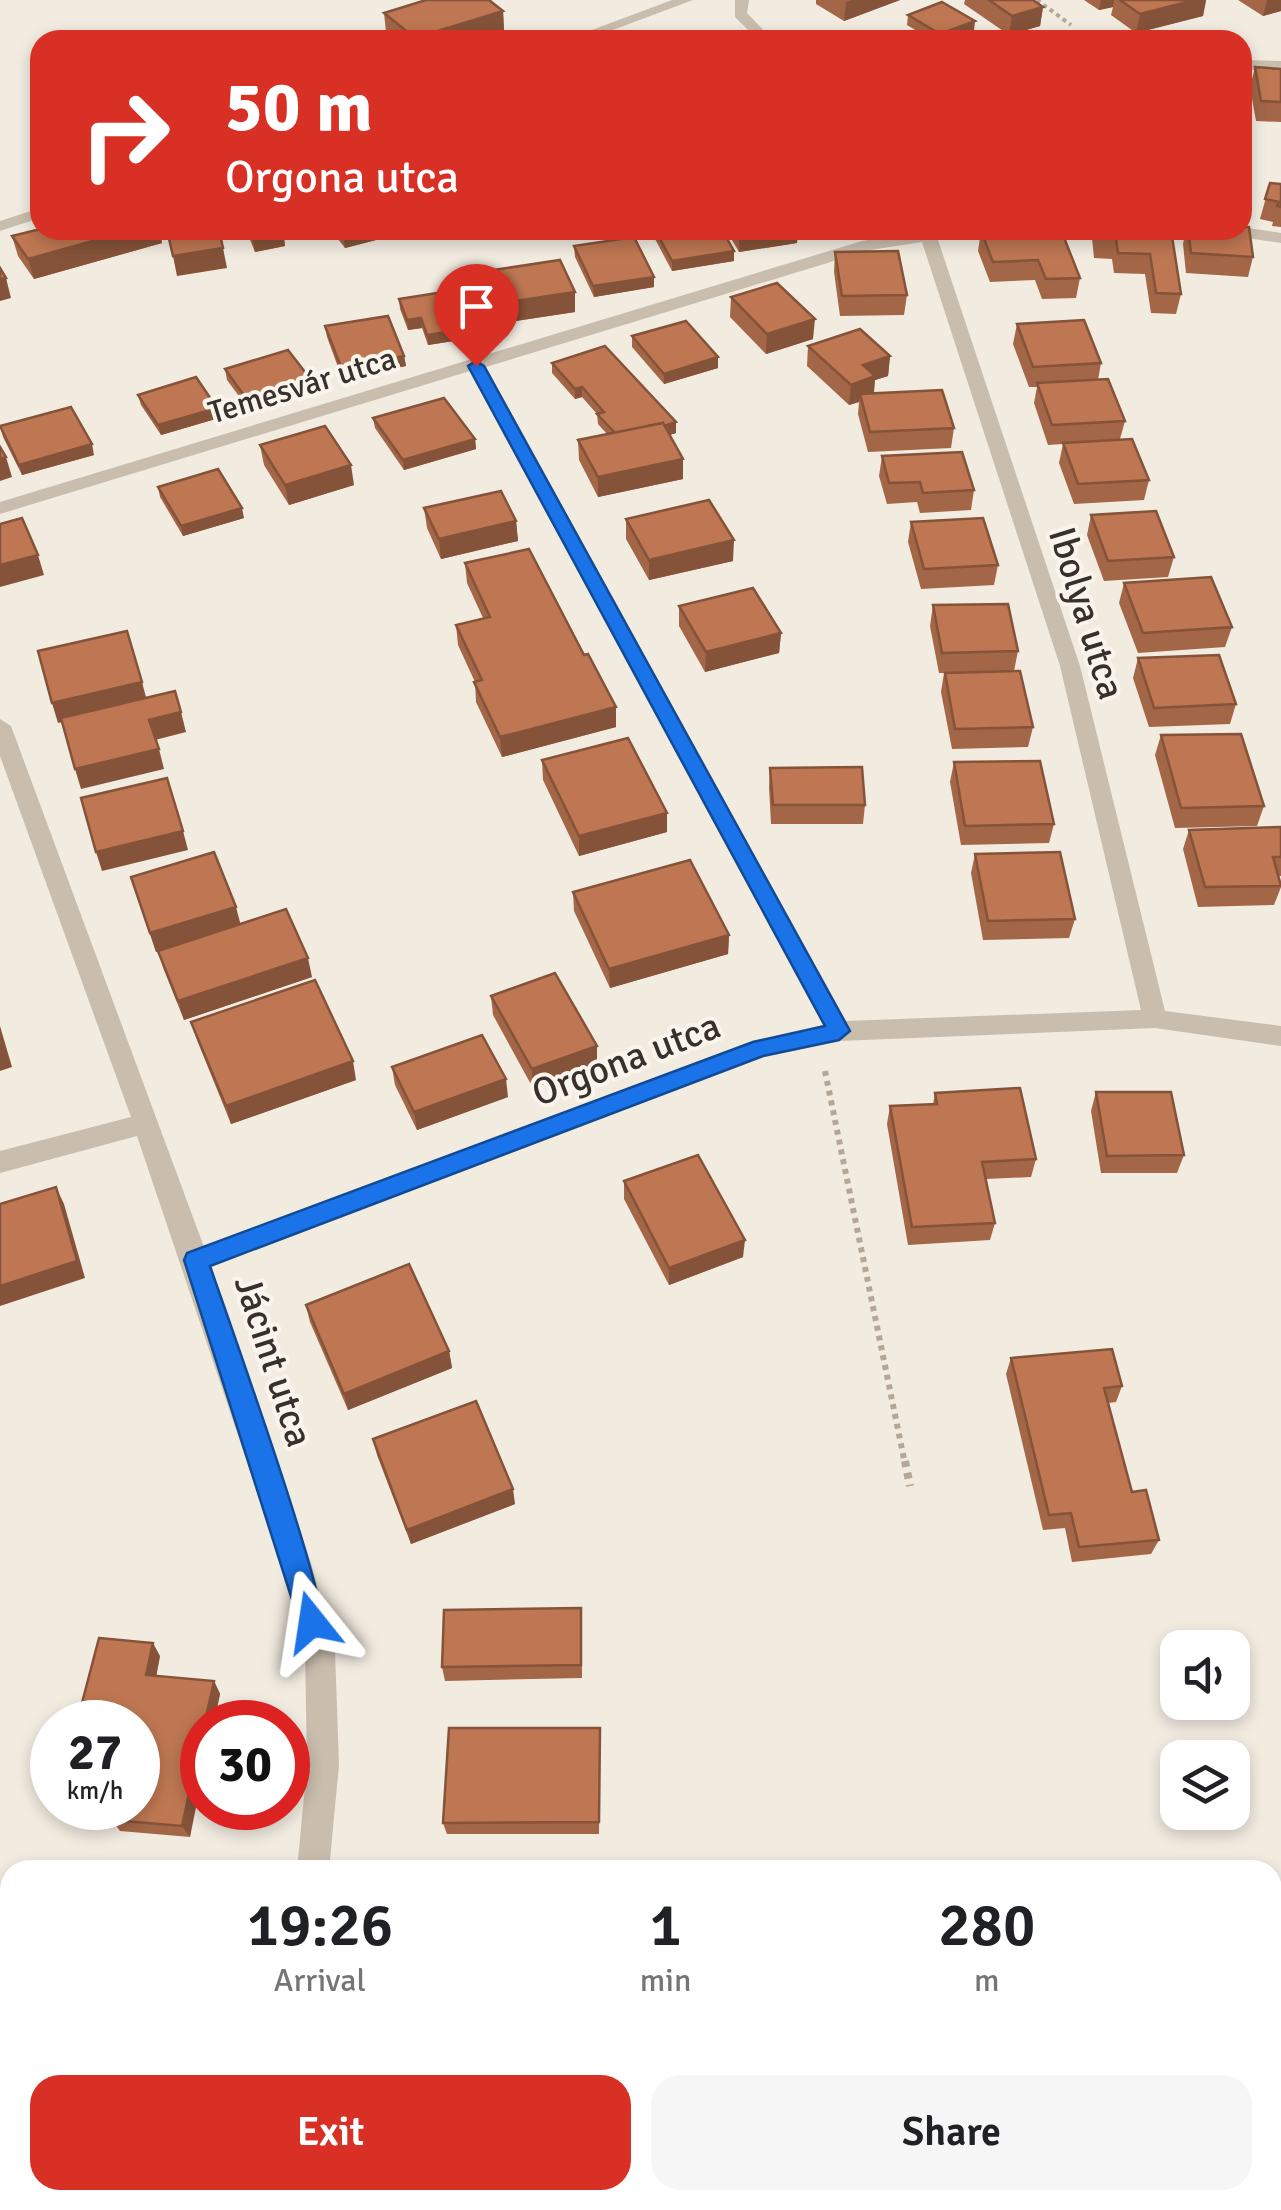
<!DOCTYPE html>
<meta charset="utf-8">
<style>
:root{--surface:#fff;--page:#f6f6f6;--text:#202124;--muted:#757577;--accent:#d93025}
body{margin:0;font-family:Signika,sans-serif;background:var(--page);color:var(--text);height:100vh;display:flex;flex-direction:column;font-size:38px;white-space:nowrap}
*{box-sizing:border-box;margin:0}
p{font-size:32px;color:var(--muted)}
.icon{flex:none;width:55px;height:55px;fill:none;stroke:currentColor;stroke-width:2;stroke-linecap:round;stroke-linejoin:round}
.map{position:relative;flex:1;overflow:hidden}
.sheet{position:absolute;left:0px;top:1860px;width:1282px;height:350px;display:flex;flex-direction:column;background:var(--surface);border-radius:30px 30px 0 0;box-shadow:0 5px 15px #0003}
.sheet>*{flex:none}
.banner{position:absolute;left:30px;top:30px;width:1222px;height:210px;border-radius:30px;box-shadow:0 5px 15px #0003;background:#d93025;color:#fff;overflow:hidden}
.fabs{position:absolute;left:1160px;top:1630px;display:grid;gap:20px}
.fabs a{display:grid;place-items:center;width:90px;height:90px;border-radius:20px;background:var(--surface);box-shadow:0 5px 15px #0003;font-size:50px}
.speed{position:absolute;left:30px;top:1700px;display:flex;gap:20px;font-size:50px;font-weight:700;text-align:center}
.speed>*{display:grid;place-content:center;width:130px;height:130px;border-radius:50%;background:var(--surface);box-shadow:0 5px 15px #0003;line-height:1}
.speed small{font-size:25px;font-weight:400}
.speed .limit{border:15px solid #d22;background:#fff;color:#111}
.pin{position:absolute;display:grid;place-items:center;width:85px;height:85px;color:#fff;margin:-102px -42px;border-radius:50% 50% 50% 0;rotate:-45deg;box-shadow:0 0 10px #0007}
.pin .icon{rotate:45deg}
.me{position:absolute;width:110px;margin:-55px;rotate:345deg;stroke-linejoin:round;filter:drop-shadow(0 0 8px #0008)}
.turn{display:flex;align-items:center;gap:35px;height:210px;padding:0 30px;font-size:45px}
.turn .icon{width:130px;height:130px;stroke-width:2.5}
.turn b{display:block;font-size:70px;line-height:85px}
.eta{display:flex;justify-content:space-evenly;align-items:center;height:170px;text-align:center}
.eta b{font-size:60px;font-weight:600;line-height:70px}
.cta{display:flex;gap:20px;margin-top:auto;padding:20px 30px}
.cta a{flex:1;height:115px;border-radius:30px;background:var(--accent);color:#fff;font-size:40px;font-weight:600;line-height:115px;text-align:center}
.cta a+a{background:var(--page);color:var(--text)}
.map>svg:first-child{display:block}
</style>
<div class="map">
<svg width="1281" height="2210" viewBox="0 0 1281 2210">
<rect width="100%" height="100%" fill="#f2ebe0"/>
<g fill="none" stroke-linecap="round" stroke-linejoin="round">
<path stroke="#b5a797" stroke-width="4" stroke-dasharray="4 4" stroke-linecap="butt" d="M1037,0L1071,25"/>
<path stroke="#b5a797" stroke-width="6" stroke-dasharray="5 5" stroke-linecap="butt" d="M825,1071L905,1464"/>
<path stroke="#b5a797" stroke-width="8" stroke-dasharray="6 6" stroke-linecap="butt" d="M905,1461L910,1486"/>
<g fill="#c9bdad" fill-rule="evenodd">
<path d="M672,0H693L586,40H565Z"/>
<path d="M735,0H749L747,13L773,40H758L735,17Z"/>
<path d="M1242,60L1281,61V71L1242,70Z"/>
<path d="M40,208V218L0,231V221Z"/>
<path d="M1242,227L1281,233V243L1227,235L1219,230Z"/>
<path d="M928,230H977L938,240L1080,666L1165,1011L1281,1026V1046L1155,1028L839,1041L764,1057L211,1267L311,1563L335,1651L339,1765L329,1870H297L307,1765L305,1651L281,1563L137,1136L0,1173V1151L131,1117L0,756V719L11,726L204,1247L752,1041L823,1025L470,371L0,514V502L862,241ZM922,242L1060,666L1141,1010L846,1021L486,367L870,250Z"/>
<path d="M236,2200H272L268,2210H232Z"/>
</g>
</g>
<g fill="#a36647">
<path d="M816,0H900L844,21L816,4Z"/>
<path d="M965,0H1033L1043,7L1040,26L1009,35L964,4Z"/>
<path d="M1084,0H1206L1203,16L1136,33L1111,15L1113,7L1099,10Z"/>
<path d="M1238,0H1281V11L1263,16Z"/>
<path d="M503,11L504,30L472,40H396L386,32L384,13Z"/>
<path d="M908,15L974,31L950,40H932L907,25Z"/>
<path d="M1255,67L1281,69V122L1256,121L1250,87Z"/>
<path d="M1270,183L1281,184V227L1272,226L1273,222L1260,219Z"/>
<path d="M40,230H159L162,243L34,279L18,256L12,236Z"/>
<path d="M246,230H283L285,246L255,252Z"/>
<path d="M331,230H375L376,240L345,248Z"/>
<path d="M654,230H722L734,251V261L672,271L654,237Z"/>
<path d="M726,230H798L797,243L739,252Z"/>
<path d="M1093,230H1171L1181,294L1176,314L1151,313L1145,274L1114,273L1112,259L1094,258L1092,238Z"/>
<path d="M1186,230H1242L1253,257L1248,277L1186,273L1183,244Z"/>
<path d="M981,231L1080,278L1076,298L1042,299L1035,280L990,282L978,251Z"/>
<path d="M574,246L654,287L594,297L575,257Z"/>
<path d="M835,252L907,295L904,315L840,316L834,272Z"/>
<path d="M494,270L575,292V312L509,322L495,290Z"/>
<path d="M731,297L813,339L766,354L730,317Z"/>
<path d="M399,299L492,335L428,345L422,328L408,330L400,309Z"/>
<path d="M1017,324L1101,363L1098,380L1125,421L1120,439L1149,480L1144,500L1074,504L1059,463L1063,444L1048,445L1034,403L1037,387H1029L1013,344Z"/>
<path d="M325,326L404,356L406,366L342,378L327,337Z"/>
<path d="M632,336L718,357V368L664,384L632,347Z"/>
<path d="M808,346L890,356L888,376L875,380L874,393L954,428L951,448L868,452L858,414L859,402L849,405L807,366Z"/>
<path d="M552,363L676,433L669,435L683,459V479L598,497L579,460L578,440L607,434L598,424L597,414L582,397L575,399L552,373Z"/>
<path d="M225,369L313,392L250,411L227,380Z"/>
<path d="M138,395L219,418L161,435L141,405Z"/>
<path d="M373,418L475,439L476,449L404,470L375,428Z"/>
<path d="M0,426L94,455L22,475L3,437Z"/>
<path d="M260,445L354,485L289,505L264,465Z"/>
<path d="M882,456L974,490L971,510L920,513L917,502L887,504L879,476Z"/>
<path d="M158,487L244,518L183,536L160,497Z"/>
<path d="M424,508L516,521L518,541L441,559L427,528Z"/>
<path d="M1091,515L1174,557L1168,577L1104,581L1087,535Z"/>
<path d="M626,519L733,561L649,580L626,539Z"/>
<path d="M911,522L998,565L994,585L921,589L908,542Z"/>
<path d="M465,563L616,727L502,757L476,702L475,682L458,645L456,625L483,618L467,583Z"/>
<path d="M1124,583L1232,627L1225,647L1138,653L1119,603Z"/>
<path d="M933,605L1018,651L1014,671L1033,727L1028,747L952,749L941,692L944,673H939L930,626Z"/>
<path d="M679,606L781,633L779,653L705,672L679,626Z"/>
<path d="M1138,658L1236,704L1230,724L1149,727L1133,678Z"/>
<path d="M1161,735L1264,806L1257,826L1175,828L1155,755Z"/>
<path d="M542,760L667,832L579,856L543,780Z"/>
<path d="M954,762L1054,824L1049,843L961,845L950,782Z"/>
<path d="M770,768L865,805L863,824H771L769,787Z"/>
<path d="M1281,827V876H1279L1281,887L1274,905L1198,907L1183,849L1189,830Z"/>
<path d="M975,854L1075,919L1069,938L983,940L971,873Z"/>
<path d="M573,892L729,935L728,954L610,988L574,911Z"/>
<path d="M137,896L240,924L312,977L184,1020L164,970L158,951L165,949L156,952Z"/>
<path d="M491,996L597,1064L533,1088L493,1015Z"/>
<path d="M191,1022L356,1080L231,1124L197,1040Z"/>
<path d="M392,1067L508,1097L417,1130L395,1085Z"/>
<path d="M1096,1092L1184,1155L1177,1173H1101L1091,1111Z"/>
<path d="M935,1093L1036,1159L1031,1177L986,1179L995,1223L990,1240L908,1245L887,1124L890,1106L933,1104Z"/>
<path d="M624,1181L743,1257L669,1285L624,1199Z"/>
<path d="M306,1305L449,1351L452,1368L348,1410L310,1322Z"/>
<path d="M1011,1358L1122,1386L1116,1402L1108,1403L1132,1492L1159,1540L1151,1554L1072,1562L1065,1528L1043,1530L1006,1374Z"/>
<path d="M373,1439L515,1504L411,1544L377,1455Z"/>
<path d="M582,1621V1678L445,1681L442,1667Z"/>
<path d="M160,1656L156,1676L214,1681L220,1694L214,1722H202L190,1837L120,1831L112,1820L138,1722Z"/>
<path d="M600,1740L599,1834H447L443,1823Z"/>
</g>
<g fill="#855339">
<path d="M851,0H900L844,21L846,2Z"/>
<path d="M1101,0H1114L1113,7L1099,10Z"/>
<path d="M1195,0H1206L1203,16L1136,33L1140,14Z"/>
<path d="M1267,0H1281V11L1263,16Z"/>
<path d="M1043,7L1040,26L1009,35L1012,16Z"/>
<path d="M503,11L504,30L472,40H415V38Z"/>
<path d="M975,21L974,31L950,40H940V34Z"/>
<path d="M132,230H159L162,243L34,279L28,259Z"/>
<path d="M261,230H283L285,246L255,252L251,232Z"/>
<path d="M343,230H375L376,240L345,248Z"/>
<path d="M751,230H798L797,243L739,252V232Z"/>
<path d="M223,248L227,268L177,276L173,256Z"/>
<path d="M734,251V261L672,271V261Z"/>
<path d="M654,277V287L594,297L593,286Z"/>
<path d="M6,278L11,298L0,301V279Z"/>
<path d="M575,292V312L509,322L508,302Z"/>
<path d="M421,318L422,328L408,330L407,320Z"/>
<path d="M815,319L813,339L766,354L767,334Z"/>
<path d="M492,325V335L428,345L427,335Z"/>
<path d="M404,356L406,366L342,378L341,367Z"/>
<path d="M890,356L888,376L875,380L873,397L860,394L859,402L849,405L851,385L863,365Z"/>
<path d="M718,357V368L664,384V374Z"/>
<path d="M312,381L313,392L250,411L248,401Z"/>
<path d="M582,387V397L575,399V389Z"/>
<path d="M217,408L219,418L161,435L158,425Z"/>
<path d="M676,422V433L622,451L621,440Z"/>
<path d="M475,439L476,449L404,470L403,460Z"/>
<path d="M92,444L94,455L22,475L19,465Z"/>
<path d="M6,457L12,477L0,481V459Z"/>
<path d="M683,459V479L598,497V477Z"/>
<path d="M351,465L354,485L289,505L285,485Z"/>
<path d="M242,508L244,518L183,536L181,526Z"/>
<path d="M516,521L518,541L441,559L439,539Z"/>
<path d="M734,540L733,561L649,580V560Z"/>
<path d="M38,555L44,575L0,587V565Z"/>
<path d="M781,633L779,653L705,672L706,652Z"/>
<path d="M142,682L147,701L58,723L52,703Z"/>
<path d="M616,707V727L502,757L500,737Z"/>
<path d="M181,712L186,732L155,740L149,720Z"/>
<path d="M159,749L164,769L81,789L75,769Z"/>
<path d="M667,813V832L579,856V836Z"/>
<path d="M183,831L188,850L102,871L96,852Z"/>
<path d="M236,907L241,926L156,952L150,933Z"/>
<path d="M729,935L728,954L610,988L609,969Z"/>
<path d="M308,958L312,977L184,1020L178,1001Z"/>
<path d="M0,1026L12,1067L0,1071Z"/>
<path d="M597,1046V1064L533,1088L532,1069Z"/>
<path d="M353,1061L356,1080L231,1124L226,1106Z"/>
<path d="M506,1079L508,1097L417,1130L414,1112Z"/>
<path d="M56,1187L64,1204L85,1278L0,1306V1286Z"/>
<path d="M745,1240L743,1257L669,1285V1268Z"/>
<path d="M449,1351L452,1368L348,1410L344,1394Z"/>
<path d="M513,1489L515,1504L411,1544L407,1530Z"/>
<path d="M153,1643L160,1656L154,1688L146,1675Z"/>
<path d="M214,1681L220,1694L214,1722H205Z"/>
<path d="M202,1732V1778L190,1837L182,1826Z"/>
<path d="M106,2200H118L114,2210H102Z"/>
</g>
<g fill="#be7752" stroke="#855339" stroke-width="2.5">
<path d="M426,0H489L503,11L415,38L384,13Z"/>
<path d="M989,0H1033L1043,7L1012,16Z"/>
<path d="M1120,0H1195L1140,14Z"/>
<path d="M942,2L975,21L940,34L908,15Z"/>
<path d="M1255,67L1281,69V102L1261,101Z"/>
<path d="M1270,183L1281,184V207L1277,206L1279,202L1265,199Z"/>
<path d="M1242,227H1249L1253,257L1191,253L1188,230H1242Z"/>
<path d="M40,229V230H132L28,259L12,236Z"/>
<path d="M167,230H219L223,248L173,256Z"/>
<path d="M655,230H722L734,251L672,261Z"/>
<path d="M1010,230H1061L1080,278L1046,279L1038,260L993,262L981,231Z"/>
<path d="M1097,230H1171L1181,294L1156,293L1150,254L1118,253L1116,239L1098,238Z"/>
<path d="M634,237L654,277L593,286L574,246Z"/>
<path d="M898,251L907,295L842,296L835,252Z"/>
<path d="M560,260L575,292L508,302L494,270Z"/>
<path d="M0,268L6,278L0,279Z"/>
<path d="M777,283L815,319L767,334L731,297Z"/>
<path d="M476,287L492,325L427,335L421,318L407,320L399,299Z"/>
<path d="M388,316L404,356L341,367L325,326Z"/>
<path d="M1084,320L1101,363L1033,367L1017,324Z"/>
<path d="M686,321L718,357L664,374L632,336Z"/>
<path d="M860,329L890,356L863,365L875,376L851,385L808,346Z"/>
<path d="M605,346L676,422L664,426L663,423L615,433L597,414L604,412L582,387L575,389L552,363Z"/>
<path d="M288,350L312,381L248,401L225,369Z"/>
<path d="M196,377L217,408L158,425L138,395Z"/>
<path d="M1108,379L1125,421L1052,425L1037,383Z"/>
<path d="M942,390L954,428L870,432L860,394Z"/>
<path d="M444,398L475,439L403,460L373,418Z"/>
<path d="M71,407L92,444L19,465L0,426Z"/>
<path d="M663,423L683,459L598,477L578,440Z"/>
<path d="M325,426L351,465L285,485L260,445Z"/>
<path d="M1132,439L1149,480L1078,484L1063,443Z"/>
<path d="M0,447L6,457L0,459Z"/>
<path d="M962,452L974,490L923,493L920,482L889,483L882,456Z"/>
<path d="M218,469L242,508L181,526L158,487Z"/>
<path d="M501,491L516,521L439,539L424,508Z"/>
<path d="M709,500L734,540L649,560L626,519Z"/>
<path d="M1156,511L1174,557L1108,561L1091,515Z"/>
<path d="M22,518L38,555L0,565V524Z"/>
<path d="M983,518L998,565L924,569L911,522Z"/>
<path d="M529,549L584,655L588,654L616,707L500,737L474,682L482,680L456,625L490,617L465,563Z"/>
<path d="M1211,577L1232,627L1143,633L1124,583Z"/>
<path d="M753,588L781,633L706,652L679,606Z"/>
<path d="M1008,604L1018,651L942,653L933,605Z"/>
<path d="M127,631L142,682L52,703L38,651Z"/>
<path d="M1219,655L1236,704L1154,708L1138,658Z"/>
<path d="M1020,671L1033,727L955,729L945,673Z"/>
<path d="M175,691L181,712L149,720L159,749L75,769L61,718Z"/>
<path d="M1241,734L1264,806L1181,808L1161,735Z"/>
<path d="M628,738L667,813L579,836L542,760Z"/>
<path d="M1040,761L1054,824L965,826L954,762Z"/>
<path d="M862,767L865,805H773L770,768Z"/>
<path d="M167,778L183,831L96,852L81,798Z"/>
<path d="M1281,827V857H1273L1281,886L1205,887L1189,830Z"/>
<path d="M214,852L236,907L150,933L131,877Z"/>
<path d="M1060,852L1075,919L988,921L975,854Z"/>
<path d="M690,860L729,935L609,969L573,892Z"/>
<path d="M286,909L308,958L178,1001L158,951Z"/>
<path d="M555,973L597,1046L532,1069L491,996Z"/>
<path d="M315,980L353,1061L226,1106L191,1022Z"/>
<path d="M482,1035L506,1079L414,1112L392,1067Z"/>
<path d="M1020,1088L1036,1159L982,1162L995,1223L912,1227L890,1106L937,1104L935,1093Z"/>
<path d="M1096,1092H1171L1184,1155L1107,1156Z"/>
<path d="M698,1155L745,1240L669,1268L624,1181Z"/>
<path d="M56,1187L77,1261L0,1286V1204Z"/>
<path d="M409,1264L449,1351L344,1394L306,1305Z"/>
<path d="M1112,1349L1122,1386L1104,1388L1132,1492L1146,1490L1159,1540L1079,1547L1071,1513L1049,1515L1011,1358Z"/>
<path d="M476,1401L513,1489L407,1530L373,1439Z"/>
<path d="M581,1608V1665L442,1667L444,1610Z"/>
<path d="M99,1638L153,1643L146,1675L214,1681L205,1722H202V1732L182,1826L112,1820L114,1808H138V1722H77Z"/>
<path d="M449,1728H600L599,1822L443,1823Z"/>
<path d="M10,2132V2200H106L102,2210H0V2158Z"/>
<rect x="420" y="2200" width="179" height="10"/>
</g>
<path fill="#1a73e8" stroke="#114b97" stroke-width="2.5" d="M476,361L484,366L850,1031L839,1040L763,1056L210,1266C226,1313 332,1607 322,1631L312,1635L302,1631L184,1260L187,1253L753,1042L825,1026L468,366Z"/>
<g text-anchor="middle" stroke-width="8" stroke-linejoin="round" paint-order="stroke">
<g font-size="32" fill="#38302b" stroke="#f9f5ed">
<text transform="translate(302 385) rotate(-17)" y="11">Temesvár utca</text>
</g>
<g font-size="38" fill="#38302b" stroke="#f9f5ed">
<text transform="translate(1087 613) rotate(73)" y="13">Ibolya utca</text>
<text transform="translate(626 1059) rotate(-21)" y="13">Orgona utca</text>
<text transform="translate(274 1361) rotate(72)" y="13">Jácint utca</text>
</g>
</g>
</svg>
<div class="fabs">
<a><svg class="icon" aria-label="sound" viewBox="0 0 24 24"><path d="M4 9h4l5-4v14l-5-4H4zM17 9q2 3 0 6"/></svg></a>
<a><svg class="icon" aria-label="layers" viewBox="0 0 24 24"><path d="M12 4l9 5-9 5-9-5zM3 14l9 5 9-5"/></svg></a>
</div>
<div class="speed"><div>27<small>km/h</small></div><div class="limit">30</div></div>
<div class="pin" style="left:476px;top:366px;background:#d93025"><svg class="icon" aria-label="arrive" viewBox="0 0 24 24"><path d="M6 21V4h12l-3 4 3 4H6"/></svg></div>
<svg class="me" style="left:312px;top:1622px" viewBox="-20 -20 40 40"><path d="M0-17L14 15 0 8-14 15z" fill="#1a73e8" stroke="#fff" stroke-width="4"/></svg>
<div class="banner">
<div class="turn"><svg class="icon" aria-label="right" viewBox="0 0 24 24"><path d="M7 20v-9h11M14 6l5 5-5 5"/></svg><div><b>50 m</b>Orgona utca</div></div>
</div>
<section class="sheet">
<div class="eta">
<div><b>19:26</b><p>Arrival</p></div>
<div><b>1</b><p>min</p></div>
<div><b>280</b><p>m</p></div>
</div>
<div class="cta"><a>Exit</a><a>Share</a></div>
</section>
</div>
